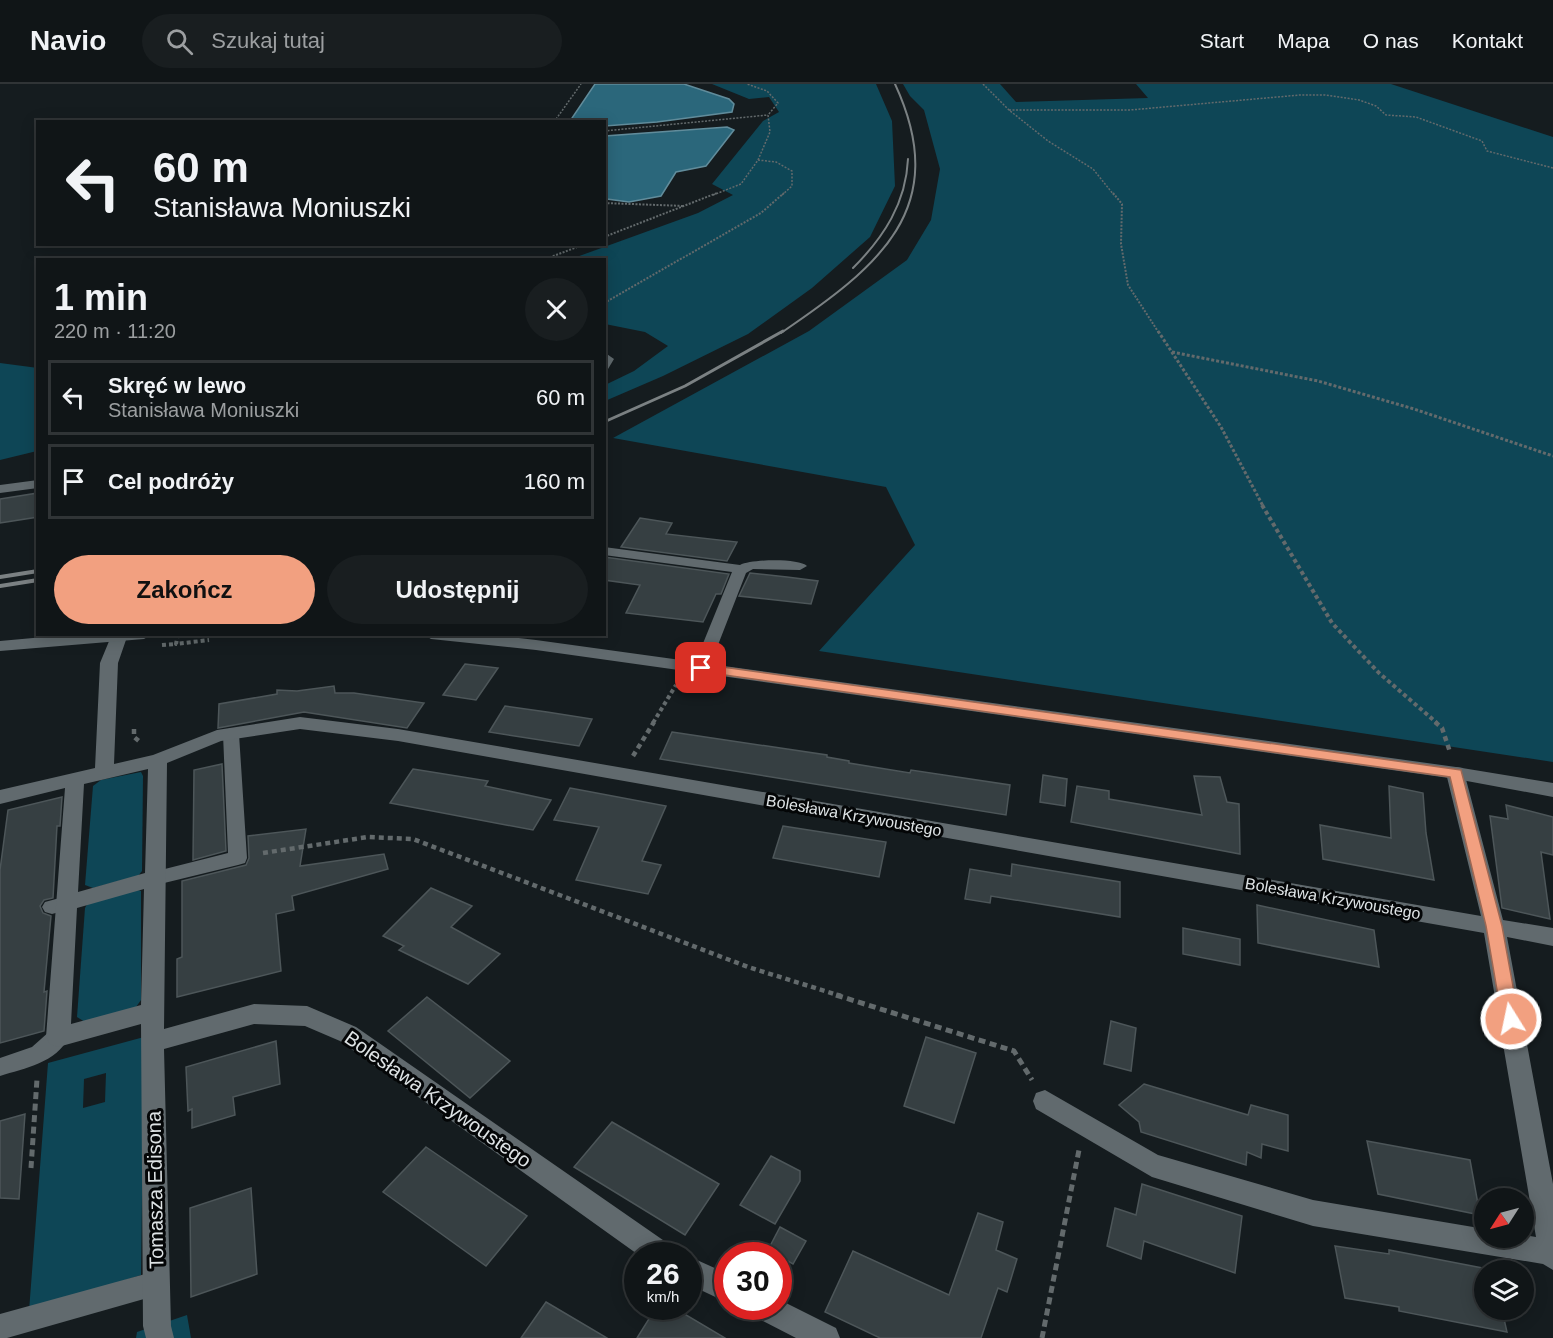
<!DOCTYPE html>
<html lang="pl">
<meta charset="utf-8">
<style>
:root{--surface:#101517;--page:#191e20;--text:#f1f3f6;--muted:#9c9fa1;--line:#303436;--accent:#f2a080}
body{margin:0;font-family:Helvetica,sans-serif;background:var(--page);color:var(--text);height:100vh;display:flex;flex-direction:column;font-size:22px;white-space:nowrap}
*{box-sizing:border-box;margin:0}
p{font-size:20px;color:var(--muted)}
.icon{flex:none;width:33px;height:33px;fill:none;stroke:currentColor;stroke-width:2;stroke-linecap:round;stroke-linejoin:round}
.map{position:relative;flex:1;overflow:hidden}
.panel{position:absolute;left:36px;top:174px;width:570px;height:378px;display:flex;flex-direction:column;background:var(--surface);border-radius:0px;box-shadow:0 3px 15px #0003,0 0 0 2px var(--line)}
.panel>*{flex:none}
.guide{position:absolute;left:36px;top:36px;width:570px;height:126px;border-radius:0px;box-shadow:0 3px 15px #0003,0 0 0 2px var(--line);background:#101517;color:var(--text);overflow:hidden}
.needle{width:39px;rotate:234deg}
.buttons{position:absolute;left:1474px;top:1104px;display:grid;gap:12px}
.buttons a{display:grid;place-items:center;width:60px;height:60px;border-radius:50%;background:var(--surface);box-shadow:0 3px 15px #0003,0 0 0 2px var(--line);font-size:30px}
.speed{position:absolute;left:624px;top:1158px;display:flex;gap:12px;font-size:30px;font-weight:700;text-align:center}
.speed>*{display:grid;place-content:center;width:78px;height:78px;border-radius:50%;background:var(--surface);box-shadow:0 3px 15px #0003,0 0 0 2px var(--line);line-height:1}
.speed small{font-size:15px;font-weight:400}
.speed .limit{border:9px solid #d22;background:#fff;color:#111}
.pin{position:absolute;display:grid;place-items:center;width:51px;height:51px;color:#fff;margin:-26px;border-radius:12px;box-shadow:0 3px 9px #0006}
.me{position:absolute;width:66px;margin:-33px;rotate:350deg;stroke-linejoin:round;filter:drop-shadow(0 0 4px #0008)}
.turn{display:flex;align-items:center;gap:21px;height:126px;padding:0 18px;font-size:27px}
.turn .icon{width:78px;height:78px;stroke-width:2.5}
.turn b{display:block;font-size:42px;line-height:51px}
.round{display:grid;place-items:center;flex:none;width:63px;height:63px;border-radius:32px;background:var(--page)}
.headline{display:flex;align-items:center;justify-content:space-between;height:102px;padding:0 18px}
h1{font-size:36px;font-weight:800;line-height:45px}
.button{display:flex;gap:12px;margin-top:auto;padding:12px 18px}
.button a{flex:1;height:69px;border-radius:36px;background:var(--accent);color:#111;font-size:24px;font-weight:800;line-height:69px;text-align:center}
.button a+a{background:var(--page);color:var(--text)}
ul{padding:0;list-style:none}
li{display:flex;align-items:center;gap:18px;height:75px;margin:0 12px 9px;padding:0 6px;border:3px solid var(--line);border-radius:0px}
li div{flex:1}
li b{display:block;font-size:22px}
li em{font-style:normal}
header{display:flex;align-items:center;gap:36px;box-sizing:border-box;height:84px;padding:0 30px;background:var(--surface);border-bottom:2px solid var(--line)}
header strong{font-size:28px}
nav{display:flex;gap:33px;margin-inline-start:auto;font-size:21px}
.search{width:420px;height:54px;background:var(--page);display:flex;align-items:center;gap:15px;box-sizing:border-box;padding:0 21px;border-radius:33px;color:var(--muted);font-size:22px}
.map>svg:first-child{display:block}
</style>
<header>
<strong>Navio</strong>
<div class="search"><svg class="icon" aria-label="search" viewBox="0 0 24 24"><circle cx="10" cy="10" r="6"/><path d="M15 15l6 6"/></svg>Szukaj tutaj</div>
<nav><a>Start</a><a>Mapa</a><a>O nas</a><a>Kontakt</a></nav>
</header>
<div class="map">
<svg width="1553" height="1254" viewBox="0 0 1553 1254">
<rect width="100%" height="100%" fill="#151c1f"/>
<g fill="#0e4656" fill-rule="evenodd">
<path d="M712,0H876L892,37L895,102L870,153L812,204L748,250L663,292L605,317V301L634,287L668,262L645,248L605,240L604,176L571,175L698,129L733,111L712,100L763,37L779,28L769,13L749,15Z"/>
<path d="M903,0H1000L1016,18L1148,14L1136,0H1391L1553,53V678L819,567L915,461L886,403L613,354L809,247L907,176L931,136L940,85L924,26L910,12Z"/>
<path d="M0,279L38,284L37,367L0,376Z"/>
<path d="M141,688L143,692L142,787L138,792L93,804L85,801L93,702L101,696Z"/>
<path d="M135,805L141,807V916L136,923L85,938L77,933L85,824L89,817Z"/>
<path d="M144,953L141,1191L29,1227L48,979ZM106,989L105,1018L83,1024L84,995Z"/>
<path d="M187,1231L191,1254H136L137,1248Z"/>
</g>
<g fill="#2b677b" stroke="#618c9b" stroke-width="1.5">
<path d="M595,0H684L729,15L734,20L732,28L657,38L605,42L604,38L570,37Z"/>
<path d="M727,43L734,46L706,82L676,88L661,112L629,118L607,115L605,112V52Z"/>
</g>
<g fill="#363f42" stroke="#4d5659" stroke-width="1.5">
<path d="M38,409V433L0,439V415Z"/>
<path d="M640,434L672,439L666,450L737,458L727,477L621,463Z"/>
<path d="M604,473L729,490L721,510H716L703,538L626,529L640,501L604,496Z"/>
<path d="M750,489L787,493L818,497L811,520L739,512Z"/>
<path d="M465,580L498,584L476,616L443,611Z"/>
<path d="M334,602L335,609H354L424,619L407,644L304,628L218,644L219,620L277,610V606L297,607Z"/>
<path d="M505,622L547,628L592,635L579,662L489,648Z"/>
<path d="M672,648L827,671V673L849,677V679L910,689L911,686L1010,701L1006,731L660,675Z"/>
<path d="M222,680L226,767L193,776L194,686Z"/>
<path d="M413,685L488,697L485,702L551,716L533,746L390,719Z"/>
<path d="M1043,691L1067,695L1065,722L1040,718Z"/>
<path d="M1194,692L1220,693L1227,718L1239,720L1240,770L1071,738L1077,702L1109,707V715L1202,731Z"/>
<path d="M1389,702L1423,709L1426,749L1434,796L1323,775L1320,741L1391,754Z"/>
<path d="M570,704L666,722L642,777L661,781L648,810L576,796L599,743L554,736Z"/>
<path d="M62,713L60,742H57L53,814L44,816L40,822L43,829L51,832L44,908L47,907L44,947L0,959V786L8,726Z"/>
<path d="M1506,721L1553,733V771L1541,768L1550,835L1502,824L1490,732L1508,735Z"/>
<path d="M783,742L886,758L879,793L773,774Z"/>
<path d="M306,745L300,782L384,770L388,785L292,812L294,826L276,830L281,887L177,913V875L182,873V797L246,781L249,774L248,752Z"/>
<path d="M1012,780L1120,798V833L991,812L990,819L965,815L970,785L1011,792Z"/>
<path d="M431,804L472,822L451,843L500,870L468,900L399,866L404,862L383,852Z"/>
<path d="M1257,821L1374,846L1379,883L1258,859Z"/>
<path d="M1183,844L1240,855V881L1183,870Z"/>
<path d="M427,913L510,977L470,1014L388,947Z"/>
<path d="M1111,937L1136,944L1131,987L1104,980Z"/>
<path d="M926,953L976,969L954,1039L904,1022Z"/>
<path d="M276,957L280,1000L233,1013L235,1031L192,1044V1025L188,1027L186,983Z"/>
<path d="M1144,1000L1248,1031L1251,1021L1288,1031V1067L1262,1060L1261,1074L1247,1068L1246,1081L1141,1048L1139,1038L1119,1021Z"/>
<path d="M25,1030L19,1115L0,1114V1037Z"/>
<path d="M612,1038L719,1100L685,1151L574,1083Z"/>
<path d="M1367,1057L1470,1076L1480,1131L1378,1110Z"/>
<path d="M426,1063L527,1132L486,1182L383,1108Z"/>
<path d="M771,1072L800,1087V1097L775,1140L740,1121Z"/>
<path d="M1142,1100L1242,1132L1235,1189L1144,1157L1141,1175L1107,1162L1115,1124L1136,1131Z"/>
<path d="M251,1104L257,1190L191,1213L190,1124Z"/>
<path d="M978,1129L1003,1138L996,1166L1017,1175L1007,1208L998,1204L981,1254H880L825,1228L853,1167L949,1211Z"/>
<path d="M780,1143L806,1157L793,1180L768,1166Z"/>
<path d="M1335,1162L1389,1170V1166L1493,1186H1485V1226H1502L1507,1248L1399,1227V1223L1345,1214Z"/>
<path d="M546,1218L607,1254H521Z"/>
<path d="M657,1222H671L725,1254H637Z"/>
</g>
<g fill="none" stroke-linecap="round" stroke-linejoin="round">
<g stroke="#636a6c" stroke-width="1.5" stroke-dasharray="2 1.5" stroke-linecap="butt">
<path d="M983,0L1009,26L1048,57L1093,85L1114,111"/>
<path d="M1009,26H1130L1300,11H1325L1359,16L1376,22L1386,31L1416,33L1482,57L1487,67L1553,84"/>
<path d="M554,38L581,0"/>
<path d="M604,47L768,31"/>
<path d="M758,76L776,78L792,87V102L782,111"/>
<path d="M713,111L741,100L758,76L770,48L768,31L778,19L767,7L747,0"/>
</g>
<g stroke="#636a6c" stroke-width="2" stroke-dasharray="2 1.5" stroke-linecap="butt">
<path d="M1113,109L1122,120L1121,160L1128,201L1159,249"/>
<path d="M604,119L684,122"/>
<path d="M604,153L717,109"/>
<path d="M543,176L585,160"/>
<path d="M604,219L761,129L784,109"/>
</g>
<g stroke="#636a6c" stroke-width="3" stroke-dasharray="3 2" stroke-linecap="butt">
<path d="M1158,247L1221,343L1263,422"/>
<path d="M1172,268L1318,297L1414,325L1553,372"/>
</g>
<g stroke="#636a6c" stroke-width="4" stroke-dasharray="4 3" stroke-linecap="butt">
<path d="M1262,421L1332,539L1379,589L1437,639"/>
<path d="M178,550L176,560L209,556"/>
<path d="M162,561L176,560"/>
<path d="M653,639L676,601"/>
</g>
<g stroke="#636a6c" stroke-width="4.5" stroke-dasharray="5 4" stroke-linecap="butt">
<path d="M1435,638L1442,644L1450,668"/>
<path d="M134,645V653L140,658"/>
<path d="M633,672L654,638"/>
<path d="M263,769L368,753L413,755L748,883L841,912"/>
</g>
<g stroke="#636a6c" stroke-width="5" stroke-dasharray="7 4.5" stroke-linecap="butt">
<path d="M836,911L1014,967L1032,996"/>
<path d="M31,1084L37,995"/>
<path d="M1042,1254L1079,1066"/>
</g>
<g fill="#616a6e" fill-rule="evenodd">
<path d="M604,268L614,275L608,285L604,286Z"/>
<path d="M38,396V404L0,409V401Z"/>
<path d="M604,463L740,481C752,475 799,474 807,482L800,486L753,485L746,489L709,584L701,589L693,584L732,488L604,471Z"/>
<path d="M231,644L237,646L239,650L247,774L245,779L238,781L156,801L149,799L146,794L149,789L228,769L223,650L225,646Z"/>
<path d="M67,812L74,814L77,819L74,824L52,830L45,828L42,823L45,818Z"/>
<path d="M58,944L66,947L69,953C56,979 25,984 0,992V974L32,963L50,947Z"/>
<path d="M156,1187L165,1191L169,1200L165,1209L7,1254H0V1230Z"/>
</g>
<g fill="#616a6e" fill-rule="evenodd">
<path d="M112,550H126L127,553L118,579L114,680L153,671L217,646L300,633L398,645L1481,832L1446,689L1449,684L1456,683L1463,684L1503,836L1553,844V862L1507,853L1553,1100V1186L1543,1180L1313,1142L1152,1093L1036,1025L1033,1017L1036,1009L1045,1006L1158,1071L1313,1116L1485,1145V1154H1524V1151L1536,1153L1484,849L398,657L300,645L221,657L167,679L164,945L254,920L307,922L356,943L673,1163L676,1172H640L340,957L305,942L254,940L164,965L171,1242L174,1254H146L143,1242L141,940L58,963L50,960L46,953L65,704L0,720V706L95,684L100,579ZM148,685L145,789L78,808L84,700ZM144,805L141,921L71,940L77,824Z"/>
<path d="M688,1172L728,1190V1219L688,1200Z"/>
<path d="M778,1215L836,1244L840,1254H796L753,1232L749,1222H778Z"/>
</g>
<g fill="#616a6e" fill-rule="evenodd">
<path d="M77,550H152L144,555L0,567V557Z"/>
<path d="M423,550H484L536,556L1456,683L1553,699V713L1456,695L536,566L431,555Z"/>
</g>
<g stroke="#7b8183" stroke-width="2">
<path d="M853,184C884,153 906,119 908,75"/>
<path d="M781,249C878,183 953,125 895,0"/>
</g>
<path stroke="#7b8183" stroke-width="3" d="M604,338L685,302L783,247"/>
<g stroke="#7b8183" stroke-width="4">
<path d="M0,493L38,487"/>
<path d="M0,502L38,496"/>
</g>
</g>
<path fill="#f2a080" stroke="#9d6853" stroke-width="1.5" d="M701,580L1461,686L1502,842L1519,935L1517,940L1511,943L1504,940L1502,935L1486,842L1450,693L696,587L694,584L696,581Z"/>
<g text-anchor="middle" stroke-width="6" stroke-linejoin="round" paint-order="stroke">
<g font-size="16" fill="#dee3e5" stroke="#040607">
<text transform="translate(854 731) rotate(10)" y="6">Bolesława Krzywoustego</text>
<text transform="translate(1333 814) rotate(10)" y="6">Bolesława Krzywoustego</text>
</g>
<g font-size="20" fill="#dee3e5" stroke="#040607">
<text transform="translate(438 1015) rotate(35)" y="7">Bolesława Krzywoustego</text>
<text transform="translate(155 1106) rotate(-91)" y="7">Tomasza Edisona</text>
</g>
</g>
</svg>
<div class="buttons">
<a><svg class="needle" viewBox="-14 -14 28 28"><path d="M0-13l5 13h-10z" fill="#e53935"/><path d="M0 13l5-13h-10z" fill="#9c9fa1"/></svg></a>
<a><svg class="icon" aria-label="layers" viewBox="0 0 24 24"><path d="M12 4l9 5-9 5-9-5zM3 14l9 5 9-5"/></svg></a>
</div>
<div class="speed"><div>26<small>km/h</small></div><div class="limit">30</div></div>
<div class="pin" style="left:701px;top:584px;background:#d93025"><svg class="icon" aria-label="arrive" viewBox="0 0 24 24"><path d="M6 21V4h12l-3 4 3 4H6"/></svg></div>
<svg class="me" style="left:1511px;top:935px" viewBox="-20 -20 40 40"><circle r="17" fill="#f2a080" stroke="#fff" stroke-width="3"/><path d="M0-11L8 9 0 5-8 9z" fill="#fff"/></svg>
<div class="guide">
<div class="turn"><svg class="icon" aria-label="left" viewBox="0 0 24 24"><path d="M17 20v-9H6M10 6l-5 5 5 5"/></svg><div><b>60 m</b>Stanisława Moniuszki</div></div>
</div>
<section class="panel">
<div class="headline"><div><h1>1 min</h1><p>220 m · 11:20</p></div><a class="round"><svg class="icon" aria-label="close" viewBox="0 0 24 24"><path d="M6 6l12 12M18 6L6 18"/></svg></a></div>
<ul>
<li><svg class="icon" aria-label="left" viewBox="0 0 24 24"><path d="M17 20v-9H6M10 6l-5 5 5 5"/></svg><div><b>Skręć w lewo</b><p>Stanisława Moniuszki</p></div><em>60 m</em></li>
<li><svg class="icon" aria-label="arrive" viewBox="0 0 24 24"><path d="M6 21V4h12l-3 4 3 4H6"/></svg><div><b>Cel podróży</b></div><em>160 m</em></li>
</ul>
<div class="button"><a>Zakończ</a><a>Udostępnij</a></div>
</section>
</div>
